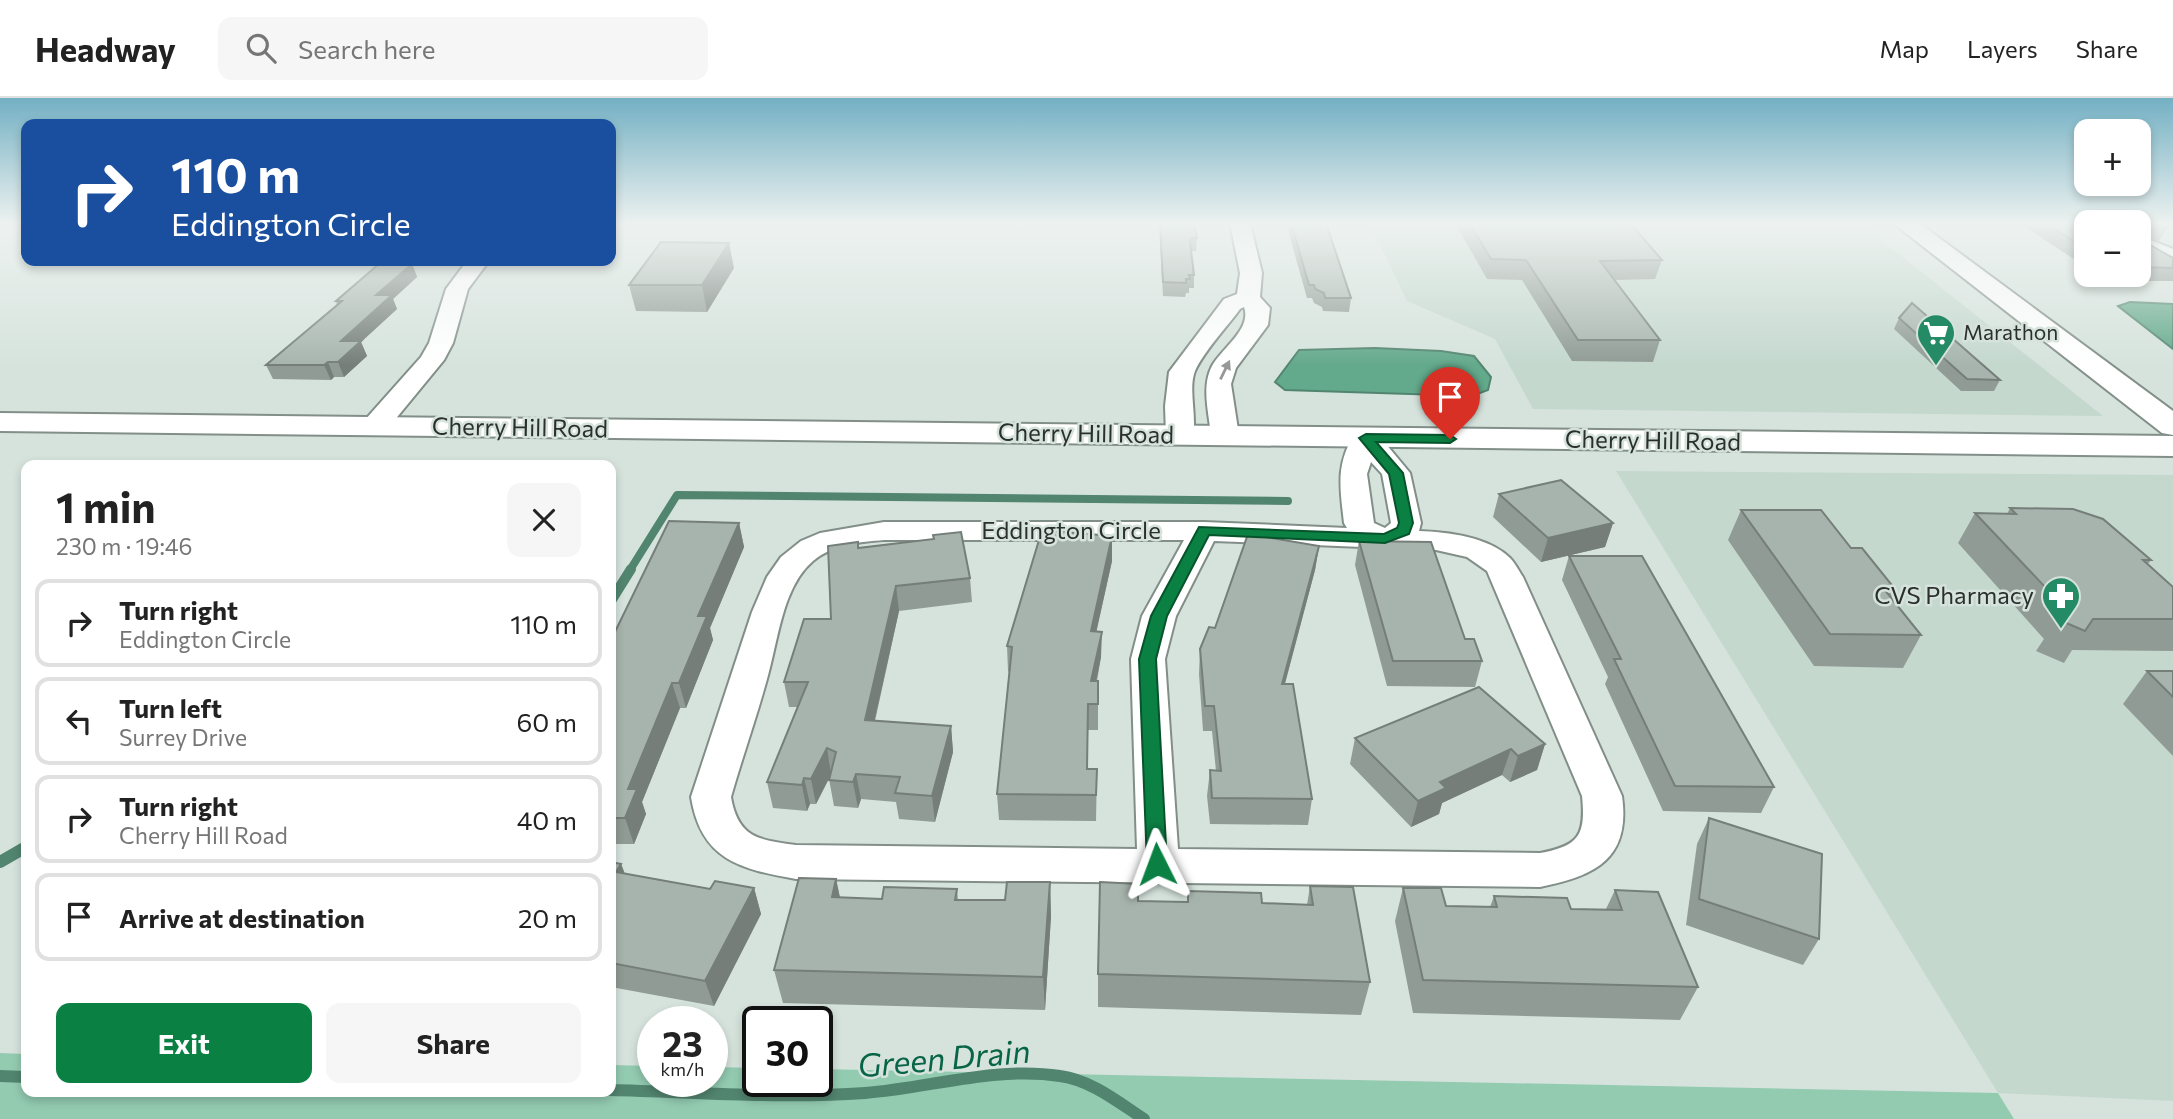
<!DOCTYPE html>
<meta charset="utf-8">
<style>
:root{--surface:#fff;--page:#f6f6f6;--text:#222;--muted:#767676;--line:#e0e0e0;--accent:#0b8043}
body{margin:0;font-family:Commissioner,sans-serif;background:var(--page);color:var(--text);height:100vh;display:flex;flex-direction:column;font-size:26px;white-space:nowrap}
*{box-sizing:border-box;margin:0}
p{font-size:23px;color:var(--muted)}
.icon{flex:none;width:38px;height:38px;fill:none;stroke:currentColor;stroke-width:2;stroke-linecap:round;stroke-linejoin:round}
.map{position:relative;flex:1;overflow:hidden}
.sheet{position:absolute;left:21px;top:362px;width:595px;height:637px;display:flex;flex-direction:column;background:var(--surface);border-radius:14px;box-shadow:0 4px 10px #0003}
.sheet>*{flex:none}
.guide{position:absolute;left:21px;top:21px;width:595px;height:147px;border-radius:14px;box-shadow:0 4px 10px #0003;background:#1a4fa0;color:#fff;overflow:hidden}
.fabs{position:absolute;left:2074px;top:21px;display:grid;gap:14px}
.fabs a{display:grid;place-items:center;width:77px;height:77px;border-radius:14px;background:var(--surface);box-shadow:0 4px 10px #0003;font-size:35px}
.speed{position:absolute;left:637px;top:908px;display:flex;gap:14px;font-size:35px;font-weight:700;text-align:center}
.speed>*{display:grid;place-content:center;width:91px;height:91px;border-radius:50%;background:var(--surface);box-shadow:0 4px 10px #0003;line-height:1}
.speed small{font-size:18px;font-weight:400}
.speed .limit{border:4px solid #111;border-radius:10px;background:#fff;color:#111}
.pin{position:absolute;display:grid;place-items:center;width:60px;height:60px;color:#fff;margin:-72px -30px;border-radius:50% 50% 50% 0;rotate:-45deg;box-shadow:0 0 7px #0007}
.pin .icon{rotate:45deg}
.me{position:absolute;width:77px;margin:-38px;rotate:357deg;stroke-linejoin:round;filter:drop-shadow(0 0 5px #0008)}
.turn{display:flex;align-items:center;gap:24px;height:147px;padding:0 35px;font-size:32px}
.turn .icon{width:91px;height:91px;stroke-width:2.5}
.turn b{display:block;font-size:49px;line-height:60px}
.round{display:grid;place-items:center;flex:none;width:74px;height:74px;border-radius:14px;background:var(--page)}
.overview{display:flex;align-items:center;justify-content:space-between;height:119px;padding:0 35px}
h1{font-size:42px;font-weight:700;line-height:52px}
.action{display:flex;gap:14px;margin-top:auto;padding:14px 35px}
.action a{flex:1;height:80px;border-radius:14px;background:var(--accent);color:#fff;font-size:28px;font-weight:700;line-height:80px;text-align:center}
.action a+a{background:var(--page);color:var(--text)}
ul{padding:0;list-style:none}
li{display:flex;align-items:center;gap:21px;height:88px;margin:0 14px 10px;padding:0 21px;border:4px solid var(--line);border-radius:14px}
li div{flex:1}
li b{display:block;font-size:26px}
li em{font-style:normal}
header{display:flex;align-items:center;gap:42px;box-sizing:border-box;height:98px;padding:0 35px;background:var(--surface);border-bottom:2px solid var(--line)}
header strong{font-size:33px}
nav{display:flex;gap:38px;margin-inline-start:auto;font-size:24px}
.search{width:490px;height:63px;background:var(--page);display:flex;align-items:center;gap:18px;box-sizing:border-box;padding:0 24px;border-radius:14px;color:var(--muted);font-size:26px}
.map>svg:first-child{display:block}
</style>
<header>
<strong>Headway</strong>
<div class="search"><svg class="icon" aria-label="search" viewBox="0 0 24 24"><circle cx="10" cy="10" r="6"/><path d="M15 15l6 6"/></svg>Search here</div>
<nav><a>Map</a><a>Layers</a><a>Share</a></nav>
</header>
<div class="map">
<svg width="2173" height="1021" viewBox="0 0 2173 1021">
<rect width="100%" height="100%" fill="#d6e3dd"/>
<g fill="#c4d8ce">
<path d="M1370,125H1860L2103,318L1533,311L1495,241L1407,203Z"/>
<path d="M1616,373L2173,377V1003L1998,995Z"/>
</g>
<path fill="#93cbb1" d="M0,955L26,956V994H611V967L653,968V984H712V969L758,970V984H817V971L1998,995L2014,1021H0Z"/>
<g fill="#63a98b" stroke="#52856f" stroke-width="2">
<path d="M2130,204L2173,206V251L2118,208Z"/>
<path d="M1375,250L1441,253L1474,258L1491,279L1488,292L1472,298L1285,292L1275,284L1299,252Z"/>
</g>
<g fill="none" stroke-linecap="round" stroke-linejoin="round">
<path stroke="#52856f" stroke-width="8" d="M630,472L677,397L1288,403"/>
<path stroke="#52856f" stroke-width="10" d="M611,503L631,471"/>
<g stroke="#52856f" stroke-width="12">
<path d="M0,764L26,749"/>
<path d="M0,978L26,979"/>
<path d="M611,992C695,994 781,1001 865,995C930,990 995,968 1060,978C1091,982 1118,1004 1144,1021"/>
</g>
<defs>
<g id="street">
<path d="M1230,125H1250L1262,175L1260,199L1270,210L1268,227L1236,270L1231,286L1239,338L1235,344L1225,346L1215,344L1211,338C1209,315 1201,289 1212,268C1222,250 1252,231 1244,209L1240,211C1227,229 1204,253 1195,273C1187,293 1200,328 1190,343L1180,345L1170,343L1166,337L1165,308L1169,274L1224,201L1237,196L1240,175Z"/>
<path d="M2138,137L2173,151V165L2138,151Z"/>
<path d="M467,163H489L468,191L453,245L444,262L384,335L374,337L364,335L360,329L364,323L421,259L429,245L446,191Z"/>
<path d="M1366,332L1376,334L1410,375L1421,425L1419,433C1448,434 1489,439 1510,460C1515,465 1519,473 1523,479L1622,698C1631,761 1595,778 1540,789L796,781C740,771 701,762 691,699L752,514L767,479L781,459L801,443L820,435L884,424H1204L1347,430L1344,425C1340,390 1335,365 1356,334ZM1371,364L1382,376L1391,425L1385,430L1374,425L1367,376ZM884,442H1184L1142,518L1131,561L1137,751L796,747C759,742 738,740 731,699C742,660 756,621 767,581C778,544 782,489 813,463C833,446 860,444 884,442ZM1214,443L1436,452L1467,459L1487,473L1582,698C1586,737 1579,748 1540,755L1178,751L1165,561L1176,518Z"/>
</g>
<g id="secondary">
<path d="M1893,125H1919L2173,313V337L2162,335Z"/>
<path d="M0,315L2173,338V358L0,333Z"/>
</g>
</defs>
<use href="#street" stroke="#828e88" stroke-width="4"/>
<use href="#secondary" stroke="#828e88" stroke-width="4"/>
<use href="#street" fill="#fff" fill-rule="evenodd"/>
<use href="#secondary" fill="#fff" fill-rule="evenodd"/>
</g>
<g fill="#909b95">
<path d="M1159,125H1194L1197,140L1196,153H1191L1194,177V190H1189V195H1186L1185,199L1163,198Z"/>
<path d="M1286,125H1326L1351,200L1349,214L1323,213L1322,209L1314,205L1312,200H1307Z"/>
<path d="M1455,125H1630L1662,162L1655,181L1614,182L1660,242L1653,264L1572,263L1522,182L1487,181Z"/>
<path d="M2019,125H2086V169Z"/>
<path d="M2138,125H2173V127H2167V130L2159,143L2138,135Z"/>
<path d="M2138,140L2173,160V183H2116L2107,177H2138Z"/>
<path d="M353,163H412L409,166H412L417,179L393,201L397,211L361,244L367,258L344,279H334L331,282L273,281L266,267L337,207L336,203L377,168H355Z"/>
<path d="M734,170L707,214L636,213L629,187Z"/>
<path d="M1899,220L2000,282L1994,293H1961L1894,231Z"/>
<path d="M1499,396L1613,425L1605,449L1541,464L1493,419Z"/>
<path d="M2010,410L2151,462L2148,466L2173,489V553L2072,552L2064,565L2036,553L2044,541L1958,445L1975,415L2007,416Z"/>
<path d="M1741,412L1851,450L1895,491L1891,500L1921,537L1903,570L1814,568L1728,442Z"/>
<path d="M739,425L744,449L710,530L713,542L686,610H680L642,704L646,716L634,746H611V542Z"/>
<path d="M1112,438V463L1096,534L1101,559L1097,583H1098V632H1088L1087,671H1097L1096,723L999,722L997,696L1009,574L1008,573L1007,548Z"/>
<path d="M1359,443L1465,541L1482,563L1475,589L1387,588L1355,467Z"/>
<path d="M1319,448L1315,472L1285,586L1312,701L1308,727L1210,726L1207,698L1210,672L1216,673L1212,633H1203L1199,576L1200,551L1215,530Z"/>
<path d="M858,450L970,480L972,504L899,513L875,623L951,628L953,654L935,724L899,721L896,704L861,701L858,710L834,708L829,681L816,706H810L807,713L773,710L767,684L798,609H789L784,584L831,521Z"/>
<path d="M1569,458L1774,689L1761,715L1663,713L1605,586L1608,579L1562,482Z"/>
<path d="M2147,573H2173V658L2123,606Z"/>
<path d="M1355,640L1545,646L1537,672L1510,684L1502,677L1442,705L1439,716L1411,729L1350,666Z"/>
<path d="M1709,720L1819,841L1803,867L1686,827L1697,746Z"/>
<path d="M611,764L621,766L625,776L710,791L754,790L761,816L714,908L611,889Z"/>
<path d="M836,781L840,799L882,801L957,791L958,802H1005L1050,784L1051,818L1045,912L783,905L774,872Z"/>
<path d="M1310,788L1370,884L1361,917L1098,909V876L1138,803L1187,804L1188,793L1262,805L1307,807Z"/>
<path d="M1403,790L1446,808L1490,809L1494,798L1571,811H1606L1615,792L1698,889L1680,922L1413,915L1395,823Z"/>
</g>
<g fill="#757e79">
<path d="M729,145L734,170L707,214L702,187Z"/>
<path d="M412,166L417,179L393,201L397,211L361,244L367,258L344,279L338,264L341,243L376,197Z"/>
<path d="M328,264L334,279L331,282L324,267Z"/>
<path d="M739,425L744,449L710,530L713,542L686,610L679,585L698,518Z"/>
<path d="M1613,425L1605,449L1541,464L1548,440Z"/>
<path d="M1112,438V463L1091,558V533Z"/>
<path d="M1319,448L1315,472L1278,611L1282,586Z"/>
<path d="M896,488L899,513L869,647L865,622Z"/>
<path d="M1102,534L1101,559L1091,608V583Z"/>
<path d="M672,585L680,610L642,704L646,716L634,746L625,720L628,691Z"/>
<path d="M951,628L953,654L935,724L932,698Z"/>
<path d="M1545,646L1537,672L1510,684L1518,658Z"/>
<path d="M827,650L831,676L816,706L811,681Z"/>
<path d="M1511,651L1502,677L1442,705L1439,716L1411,729L1418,703L1440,684Z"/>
<path d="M856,676L861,701L858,710L853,684Z"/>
<path d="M804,680L810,706L807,713L802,687Z"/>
<path d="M621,766L631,792L616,774Z"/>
<path d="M836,781L843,815L832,799Z"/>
<path d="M1050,784L1051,818L1045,912L1043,879Z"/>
<path d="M754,790L761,816L714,908L705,883Z"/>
</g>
<g fill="#a7b4ad" stroke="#757e79" stroke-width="2">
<path d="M1160,125H1194L1197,140H1192L1190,144L1194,177H1189L1190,181H1186V185L1163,184Z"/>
<path d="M1291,125H1326L1351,200H1325L1324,195L1315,191L1314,187H1309Z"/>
<path d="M1469,125H1630L1662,162L1600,163L1660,242H1578L1526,162L1491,161Z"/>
<path d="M2045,125H2086V151Z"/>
<path d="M2154,125H2168L2167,130Z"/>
<path d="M2138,140L2173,160V170L2138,169Z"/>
<path d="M661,144L729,145L702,187H629Z"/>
<path d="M380,165L412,166L376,197H392L341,243H361L338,264H328L324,267H266L342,203H336Z"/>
<path d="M1912,205L2000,282L1967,281L1899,220Z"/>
<path d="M1561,382L1613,425L1548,440L1499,396Z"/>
<path d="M2010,410L2073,411L2103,421L2151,462H2143L2173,489V521H2093L2085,533L2057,521L2065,510L1975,415L2016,416Z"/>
<path d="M1741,412H1821L1851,450H1862L1895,491H1884L1921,537L1830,536Z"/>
<path d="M669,423L739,425L698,518H707L679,585H672L628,691H637L625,720H611V542Z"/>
<path d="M1042,432L1112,438L1091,533L1102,534L1091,583H1098V606H1088L1087,671H1097L1096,697L997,696L1012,549L1007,548Z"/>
<path d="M961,434L970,480L896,488L865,622L951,628L932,698L895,695L900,679L856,676L853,684L829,682L836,654L827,650L811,681L804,680L802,687L767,684L808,584H784L804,521H831L828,448L858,444V450L934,441L933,437Z"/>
<path d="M1248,436L1319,448L1282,586H1293L1312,701L1212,700L1210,672L1221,673L1214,608H1205L1200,551L1209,529L1215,530Z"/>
<path d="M1359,443L1431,444L1465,541H1474L1482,563H1393Z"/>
<path d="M1569,458H1642L1774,689L1675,688L1614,561H1621Z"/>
<path d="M2147,573H2173V599Z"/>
<path d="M1479,589L1545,646L1518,658L1511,651L1440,684L1446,690L1418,703L1355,640Z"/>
<path d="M1709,720L1822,756L1819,841L1699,801Z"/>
<path d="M611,764L621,766L616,774L710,791L715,783L754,790L705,883L611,865Z"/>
<path d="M799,780L836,781L832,799L882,801L884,789L957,791L955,802H1005L1007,784H1050L1043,879L774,872Z"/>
<path d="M1100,784L1138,786V803L1188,804V793L1261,795L1262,805L1313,807L1310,788L1353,789L1370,884L1098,876Z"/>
<path d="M1403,790H1441L1446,808L1497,809L1494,798L1567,800L1571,811L1622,812L1615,792L1658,794L1698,889L1423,882Z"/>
</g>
<defs><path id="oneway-solid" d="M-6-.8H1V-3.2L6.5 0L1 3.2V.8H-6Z" transform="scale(1.75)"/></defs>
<use fill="#959896" href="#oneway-solid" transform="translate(1225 272) rotate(-64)"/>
<linearGradient id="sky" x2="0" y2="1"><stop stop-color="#73b0c3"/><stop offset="0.47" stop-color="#edf2f0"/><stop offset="1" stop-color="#edf2f0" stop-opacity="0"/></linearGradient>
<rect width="2173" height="268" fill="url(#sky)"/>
<path fill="#0b8043" stroke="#07532c" stroke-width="2" d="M1366,336L1450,337L1456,341L1450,345L1376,344L1403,375L1413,425L1409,436L1385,445L1209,437L1167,518L1156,561L1167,766L1165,772L1157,774L1150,772L1147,766L1139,561L1151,518L1199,429L1384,436L1397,430L1399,425L1389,376L1359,340Z"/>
<defs>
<symbol id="supermarket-pin" viewBox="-11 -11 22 30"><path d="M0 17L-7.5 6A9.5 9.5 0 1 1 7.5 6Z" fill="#258a66" stroke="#d6e3dd"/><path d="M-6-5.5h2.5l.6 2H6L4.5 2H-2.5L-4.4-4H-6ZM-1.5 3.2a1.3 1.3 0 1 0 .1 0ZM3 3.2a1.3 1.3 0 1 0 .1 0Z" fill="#fff"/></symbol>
<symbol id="pharmacy-pin" viewBox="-11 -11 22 30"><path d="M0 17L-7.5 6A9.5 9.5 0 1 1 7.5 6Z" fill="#258a66" stroke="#d6e3dd"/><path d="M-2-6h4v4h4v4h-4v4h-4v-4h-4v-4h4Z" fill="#fff"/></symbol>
</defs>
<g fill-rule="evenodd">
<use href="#supermarket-pin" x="1914" y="213" width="44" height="60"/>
<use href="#pharmacy-pin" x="2039" y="476" width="44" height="60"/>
</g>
<g text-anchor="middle" stroke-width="5" stroke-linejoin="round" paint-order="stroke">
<g font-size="21" fill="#2b302e" stroke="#d6e3dd" text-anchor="start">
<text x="1963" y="242">Marathon</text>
</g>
<g font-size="24" fill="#2b302e" stroke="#d6e3dd">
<text transform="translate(520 330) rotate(1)" y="8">Cherry Hill Road</text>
<text transform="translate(1086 336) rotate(1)" y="8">Cherry Hill Road</text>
<text transform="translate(1653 343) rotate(1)" y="8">Cherry Hill Road</text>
<text x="1071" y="441">Eddington Circle</text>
</g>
<g font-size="24" fill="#2b302e" stroke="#d6e3dd" text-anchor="end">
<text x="2034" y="506">CVS Pharmacy</text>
</g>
<g font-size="32" font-style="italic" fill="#086447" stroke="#d6e3dd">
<text transform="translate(944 961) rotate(-5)" y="11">Green Drain</text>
</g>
</g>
</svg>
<div class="fabs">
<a>+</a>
<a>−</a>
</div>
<div class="speed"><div>23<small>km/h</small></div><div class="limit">30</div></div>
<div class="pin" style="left:1450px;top:341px;background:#d93025"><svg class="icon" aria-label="arrive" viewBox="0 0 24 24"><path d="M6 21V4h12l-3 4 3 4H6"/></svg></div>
<svg class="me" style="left:1157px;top:766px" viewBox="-20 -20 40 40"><path d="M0-17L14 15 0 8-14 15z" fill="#0b8043" stroke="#fff" stroke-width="4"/></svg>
<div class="guide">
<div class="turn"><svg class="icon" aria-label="right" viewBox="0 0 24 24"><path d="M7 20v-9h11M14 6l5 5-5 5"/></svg><div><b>110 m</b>Eddington Circle</div></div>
</div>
<section class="sheet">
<div class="overview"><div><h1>1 min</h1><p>230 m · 19:46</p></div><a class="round"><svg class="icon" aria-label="close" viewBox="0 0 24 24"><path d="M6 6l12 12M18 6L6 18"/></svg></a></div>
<ul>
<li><svg class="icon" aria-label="right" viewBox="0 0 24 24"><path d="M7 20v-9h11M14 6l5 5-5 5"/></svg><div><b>Turn right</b><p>Eddington Circle</p></div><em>110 m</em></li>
<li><svg class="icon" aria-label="left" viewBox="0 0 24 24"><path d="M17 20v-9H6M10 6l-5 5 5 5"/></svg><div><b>Turn left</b><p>Surrey Drive</p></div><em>60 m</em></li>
<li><svg class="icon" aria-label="right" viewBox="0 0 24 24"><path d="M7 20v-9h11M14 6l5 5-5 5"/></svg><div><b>Turn right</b><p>Cherry Hill Road</p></div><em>40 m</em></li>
<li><svg class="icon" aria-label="arrive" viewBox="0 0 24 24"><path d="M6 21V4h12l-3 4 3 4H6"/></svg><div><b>Arrive at destination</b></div><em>20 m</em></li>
</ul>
<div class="action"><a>Exit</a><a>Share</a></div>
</section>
</div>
